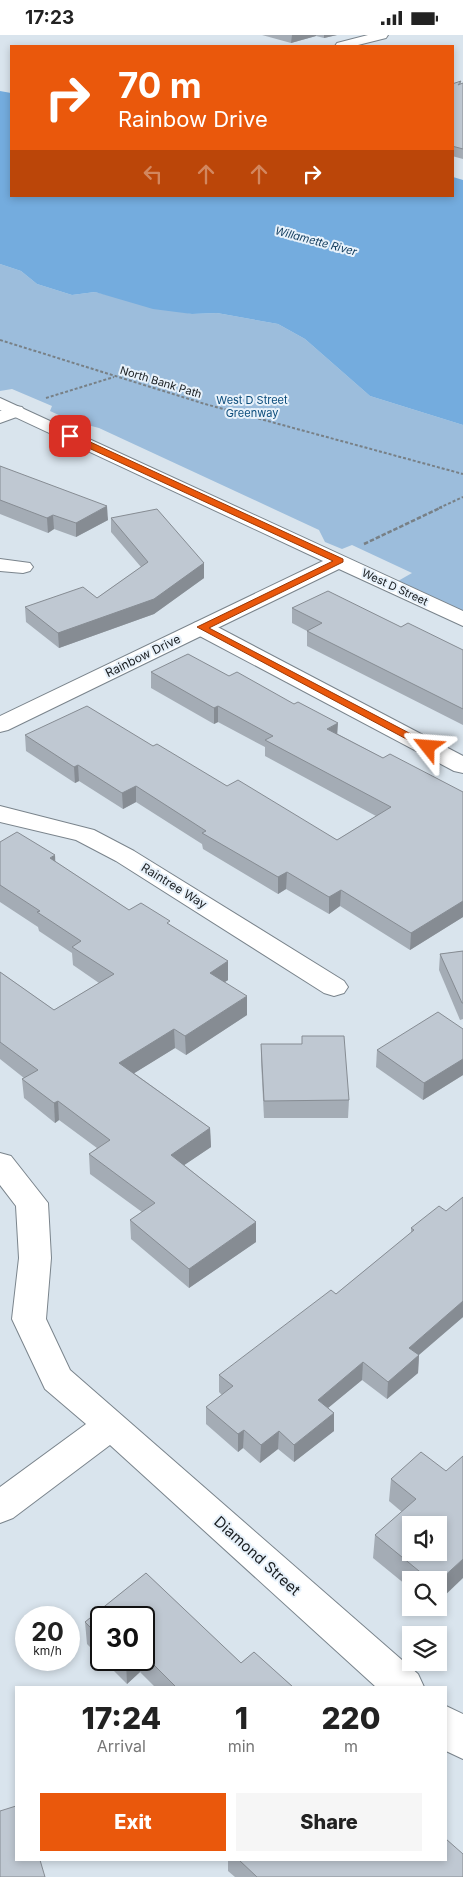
<!DOCTYPE html>
<style>
:root{--surface:#fff;--page:#f6f6f6;--text:#222;--muted:#767676;--accent:#ea580c}
body{margin:0;font-family:Inter,sans-serif;background:var(--page);color:var(--text);height:100vh;display:flex;flex-direction:column;font-size:19px;white-space:nowrap}
*{box-sizing:border-box;margin:0}
p{font-size:16px;color:var(--muted)}
.icon{flex:none;width:28px;height:28px;fill:none;stroke:currentColor;stroke-width:2;stroke-linecap:round;stroke-linejoin:round}
.map{position:relative;flex:1;overflow:hidden}
.details{position:absolute;left:15px;top:1651px;width:432px;height:175px;display:flex;flex-direction:column;background:var(--surface);border-radius:0px;box-shadow:0 2px 8px #0003}
.details>*{flex:none}
.hud{position:absolute;left:10px;top:10px;width:444px;height:152px;border-radius:0px;box-shadow:0 2px 8px #0003;background:#ea580c;color:#fff;overflow:hidden}
.buttons{position:absolute;left:402px;top:1481px;display:grid;gap:10px}
.buttons a{display:grid;place-items:center;width:45px;height:45px;border-radius:0px;background:var(--surface);box-shadow:0 2px 8px #0003;font-size:25px}
.speed{position:absolute;left:15px;top:1571px;display:flex;gap:10px;font-size:25px;font-weight:700;text-align:center}
.speed>*{display:grid;place-content:center;width:65px;height:65px;border-radius:50%;background:var(--surface);box-shadow:0 2px 8px #0003;line-height:1}
.speed small{font-size:12px;font-weight:400}
.speed .limit{border:2px solid #111;border-radius:8px;background:#fff;color:#111}
.pin{position:absolute;display:grid;place-items:center;width:42px;height:42px;color:#fff;margin:-21px;border-radius:10px;box-shadow:0 2px 8px #0006}
.me{position:absolute;width:55px;margin:-28px;rotate:298deg;stroke-linejoin:round;filter:drop-shadow(0 0 4px #0008)}
.turn{display:flex;align-items:center;gap:18px;height:105px;padding:0 25px;font-size:22px}
.turn .icon{width:65px;height:65px;stroke-width:2.5}
.turn b{display:block;font-size:35px;line-height:42px}
.lanes{display:flex;align-items:center;height:48px;padding:0 25px;background:#0003;justify-content:center;gap:25px;direction:ltr}
.lanes .off{opacity:.35}
.eta{display:flex;justify-content:space-evenly;align-items:center;height:85px;text-align:center}
.eta b{font-size:30px;font-weight:800;line-height:35px}
.cta{display:flex;gap:10px;margin-top:auto;padding:10px 25px}
.cta a{flex:1;height:58px;border-radius:0px;background:var(--accent);color:#fff;font-size:20px;font-weight:800;line-height:58px;text-align:center}
.cta a+a{background:var(--page);color:var(--text)}
.status{display:flex;justify-content:space-between;align-items:center;height:35px;padding:0 25px;background:var(--surface);direction:ltr}
.status svg{height:14px;fill:currentColor}
.map>svg:first-child{display:block}
</style>
<div class="status"><b>17:23</b><svg viewBox="0 0 49 12"><path d="M0 12V9h3v3zM5 12V6h3v6zM10 12V3h3v9zM15 12V0h3v12zM26 1h20v11H26zM47 4h2v5h-2z"/></svg></div>
<div class="map">
<svg width="463" height="1842" viewBox="0 0 463 1842">
<rect width="100%" height="100%" fill="#d9e4ed"/>
<path fill="#9cbddc" d="M0,229L21,236L37,249L72,260L95,257L192,279L217,278L278,289L305,304L370,361L463,390V577L398,546L412,538L352,510L342,514L325,507L319,495L99,393L72,386L50,376L52,371L12,354L0,356Z"/>
<path fill="#74acde" d="M0,56L11,58V161H452L453,142L463,145V390L370,361L305,304L278,289L217,278L192,279L153,274L95,257L72,260L37,249L21,236L0,229Z"/>
<g fill="none" stroke-linecap="round" stroke-linejoin="round">
<defs>
<g id="minor">
<path d="M368,0H388L386,3L354,11H335L337,8Z"/>
<path d="M16,371L22,372L25,376L22,380L0,388V376Z"/>
<path d="M0,524L30,528L33,532L30,536L23,538L0,536Z"/>
<path d="M202,586L210,588L463,721V738L454,736L194,598L191,593L194,588Z"/>
<path d="M0,771L94,795L134,816L344,946L348,952L344,958L334,961L324,958L116,826L76,805L0,787Z"/>
<path d="M0,1118L11,1121L48,1168L51,1223L46,1284L70,1335L418,1639L424,1652H376L110,1410L13,1483L0,1488V1452L86,1389L45,1354L12,1284L19,1223L16,1171L0,1150Z"/>
<path d="M446,1671L463,1679V1724L446,1716Z"/>
</g>
<path id="tertiary" d="M0,363L463,576V591L339,534L8,695L0,697V681L323,526L0,375Z"/>
</defs>
<use href="#minor" stroke="#7a848c" stroke-width="2"/>
<use href="#tertiary" stroke="#7a848c" stroke-width="2"/>
<g stroke="#788086" stroke-width="2" stroke-dasharray="3 2" stroke-linecap="butt">
<path d="M0,305L205,369L463,439"/>
<path d="M46,363L114,342"/>
<path d="M439,473L463,462"/>
</g>
<path stroke="#788086" stroke-width="2.5" stroke-dasharray="4.5 2" stroke-linecap="butt" d="M364,509L442,472"/>
<use href="#minor" fill="#fff" fill-rule="evenodd"/>
<use href="#tertiary" fill="#fff" fill-rule="evenodd"/>
</g>
<g fill="#a4acb5">
<path d="M262,0H337L324,3L316,1L291,8Z"/>
<path d="M461,46V49L463,48V124L452,121V49Z"/>
<path d="M0,431L108,485L76,502L54,494L48,498L0,479Z"/>
<path d="M111,483L204,543L154,579L59,613L26,587L25,572L97,563L141,532L111,497Z"/>
<path d="M292,573L401,592L463,615V690L307,611V596L292,588Z"/>
<path d="M151,637L229,641L383,723L463,757V882L410,915L340,871L329,879L286,854L278,859L203,814L202,809L136,767L123,774L79,746L75,748L26,716L25,700L153,711L227,751L337,805L376,781L265,721V712L218,687L214,689L151,653Z"/>
<path d="M0,807L56,827L129,875L170,890L228,926V945L225,947L247,980L186,1020L175,1013L134,1038L210,1093L211,1112L184,1130L256,1187V1207L189,1253L131,1204L130,1185L142,1177L90,1139L89,1119L97,1113L59,1085L55,1088L24,1063L22,1044L24,1043L0,1024V937L54,975L99,948L73,930L72,918L39,896L38,892L0,867Z"/>
<path d="M463,916V984L460,985L439,935L440,919Z"/>
<path d="M463,994V1040L423,1065L376,1032L377,1015Z"/>
<path d="M261,1009L349,1065L348,1083H264L261,1026Z"/>
<path d="M463,1162V1282L419,1320L418,1338L387,1364L362,1345L328,1373L334,1378V1396L294,1427L278,1414L260,1428L243,1413L238,1417L206,1389V1372L222,1360L219,1357V1340L336,1259L411,1198V1193L446,1176Z"/>
<path d="M446,1436L439,1545H411V1554L373,1523L375,1500L402,1477L389,1466L391,1444Z"/>
<path d="M146,1538L241,1628L254,1617L293,1652H155L140,1637L127,1649L103,1625H144V1582H101V1623L87,1609L85,1587Z"/>
<path d="M228,1825H446L463,1842H235L228,1836Z"/>
</g>
<g fill="#868c93">
<path d="M292,0H316V1L291,8Z"/>
<path d="M324,0H337L324,3Z"/>
<path d="M107,471L108,485L76,502V488Z"/>
<path d="M53,480L54,494L48,498L47,483Z"/>
<path d="M204,528V543L154,579L59,613L58,598Z"/>
<path d="M218,671V687L214,689V673Z"/>
<path d="M338,688L337,703L327,694Z"/>
<path d="M78,730L79,746L75,748L74,732Z"/>
<path d="M136,751V767L123,774L122,758Z"/>
<path d="M55,820L56,839L50,823Z"/>
<path d="M287,837L286,854L278,859V842Z"/>
<path d="M341,855L340,871L329,879V862Z"/>
<path d="M463,866V882L410,915L411,898Z"/>
<path d="M228,926V945L210,956V938Z"/>
<path d="M247,961V980L186,1020L185,1001Z"/>
<path d="M174,994L175,1013L120,1047L119,1028Z"/>
<path d="M463,1024V1040L423,1065L424,1048Z"/>
<path d="M58,1066L59,1085L55,1088L54,1068Z"/>
<path d="M210,1093L211,1112L171,1139V1120Z"/>
<path d="M256,1187V1207L189,1253V1234Z"/>
<path d="M463,1266V1282L407,1330L409,1313Z"/>
<path d="M419,1320L418,1338L387,1364L388,1347Z"/>
<path d="M363,1327L362,1345L317,1382L318,1365Z"/>
<path d="M334,1378V1396L294,1427V1410Z"/>
<path d="M244,1395L243,1413L238,1417V1399Z"/>
<path d="M279,1396L278,1414L260,1428L261,1410Z"/>
<path d="M463,1524V1543L439,1566V1546Z"/>
<path d="M127,1625H139L140,1637L127,1649L126,1626Z"/>
</g>
<g fill="#bfc8d2" stroke="#868c93" fill-rule="evenodd">
<path d="M461,46L458,50L463,48V114L452,111V49Z"/>
<path d="M0,431L107,471L76,488L53,480L47,483L0,465Z"/>
<path d="M157,474L204,528L154,564L58,598L25,572L83,552L97,563L148,527L111,483Z"/>
<path d="M328,556L401,592L408,588L463,615V674L307,596L322,588L292,573Z"/>
<path d="M188,619L229,641L237,637L294,669L298,667L338,688L327,694L383,723L390,719L463,757V866L411,898L341,855L329,862L287,837L278,842L202,798L206,796L136,751L122,758L78,730L74,732L25,700L87,671L153,711L157,709L227,751L238,745L337,805L391,772L265,705L273,701L218,671L214,673L151,637Z"/>
<path d="M17,797L55,820L50,823L129,875L141,868L170,886L167,888L228,926L210,938L247,961L185,1001L174,994L119,1028L210,1093L171,1120L256,1187L189,1234L130,1185L155,1168L89,1119L110,1105L58,1066L54,1068L22,1044L38,1035L0,1007V937L54,975L114,939L72,912L81,906L37,877L40,876L0,850V807Z"/>
<path d="M463,916V968H462L440,919Z"/>
<path d="M438,977L463,994V1024L424,1048L377,1015Z"/>
<path d="M302,1001H344L349,1065L264,1066L261,1009H302Z"/>
<path d="M463,1162V1266L409,1313L419,1320L388,1347L363,1327L318,1365L334,1378L294,1410L279,1396L261,1410L244,1395L238,1399L206,1372L233,1351L219,1340L331,1255L336,1259L414,1195L411,1193L439,1171L446,1176Z"/>
<path d="M421,1417L446,1436L463,1421V1524L439,1546V1545H430L375,1500L416,1464L391,1444ZM411,1490H439V1518H411Z"/>
<path d="M146,1538L241,1628L254,1617L293,1652H176L144,1620V1582H101V1603L85,1587Z"/>
<path d="M16,1771V1825H40L45,1842H0V1776Z"/>
<path d="M446,1804L463,1819V1842H257L239,1825H446Z"/>
</g>
<path fill="#ea580c" stroke="#983908" d="M67,399H73L343,524V527L209,593L432,710V714H425L197,592L333,526L67,403Z"/>
<g text-anchor="middle" stroke-width="4" stroke-linejoin="round" paint-order="stroke">
<g font-size="11" font-style="italic" fill="#0f3a5b" stroke="#e7f1fa">
<text transform="translate(316 206) rotate(15)" y="4">Willamette River</text>
</g>
<g font-size="11" fill="#181c1f" stroke="#e7f1fa">
<text transform="translate(161 347) rotate(17)" y="4">North Bank Path</text>
<text transform="translate(395 552) rotate(25)" y="4">West D Street</text>
</g>
<g font-size="11" fill="#0b4c7b" stroke="#e7f1fa">
<text x="252" y="369">West D Street<tspan x="252" dy="13">Greenway</tspan></text>
</g>
<g font-size="12" fill="#181c1f" stroke="#e7f1fa">
<text transform="translate(143 621) rotate(-26)" y="4">Rainbow Drive</text>
<text transform="translate(174 851) rotate(32)" y="4">Raintree Way</text>
</g>
<g font-size="15" fill="#181c1f" stroke="#e7f1fa">
<text transform="translate(257 1521) rotate(42)" y="5">Diamond Street</text>
</g>
</g>
</svg>
<div class="buttons">
<a><svg class="icon" aria-label="sound" viewBox="0 0 24 24"><path d="M4 9h4l5-4v14l-5-4H4zM17 9q2 3 0 6"/></svg></a>
<a><svg class="icon" aria-label="search" viewBox="0 0 24 24"><circle cx="10" cy="10" r="6"/><path d="M15 15l6 6"/></svg></a>
<a><svg class="icon" aria-label="layers" viewBox="0 0 24 24"><path d="M12 4l9 5-9 5-9-5zM3 14l9 5 9-5"/></svg></a>
</div>
<div class="speed"><div>20<small>km/h</small></div><div class="limit">30</div></div>
<div class="pin" style="left:70px;top:401px;background:#d93025"><svg class="icon" aria-label="arrive" viewBox="0 0 24 24"><path d="M6 21V4h12l-3 4 3 4H6"/></svg></div>
<svg class="me" style="left:428px;top:712px" viewBox="-20 -20 40 40"><path d="M0-17L14 15 0 8-14 15z" fill="#ea580c" stroke="#fff" stroke-width="4"/></svg>
<div class="hud">
<div class="turn"><svg class="icon" aria-label="right" viewBox="0 0 24 24"><path d="M7 20v-9h11M14 6l5 5-5 5"/></svg><div><b>70 m</b>Rainbow Drive</div></div>
<div class="lanes"><svg class="icon off" aria-label="left" viewBox="0 0 24 24"><path d="M17 20v-9H6M10 6l-5 5 5 5"/></svg><svg class="icon off" aria-label="ahead" viewBox="0 0 24 24"><path d="M12 20V5M6 11l6-6 6 6"/></svg><svg class="icon off" aria-label="ahead" viewBox="0 0 24 24"><path d="M12 20V5M6 11l6-6 6 6"/></svg><svg class="icon" aria-label="right" viewBox="0 0 24 24"><path d="M7 20v-9h11M14 6l5 5-5 5"/></svg></div>
</div>
<section class="details">
<div class="eta">
<div><b>17:24</b><p>Arrival</p></div>
<div><b>1</b><p>min</p></div>
<div><b>220</b><p>m</p></div>
</div>
<div class="cta"><a>Exit</a><a>Share</a></div>
</section>
</div>
